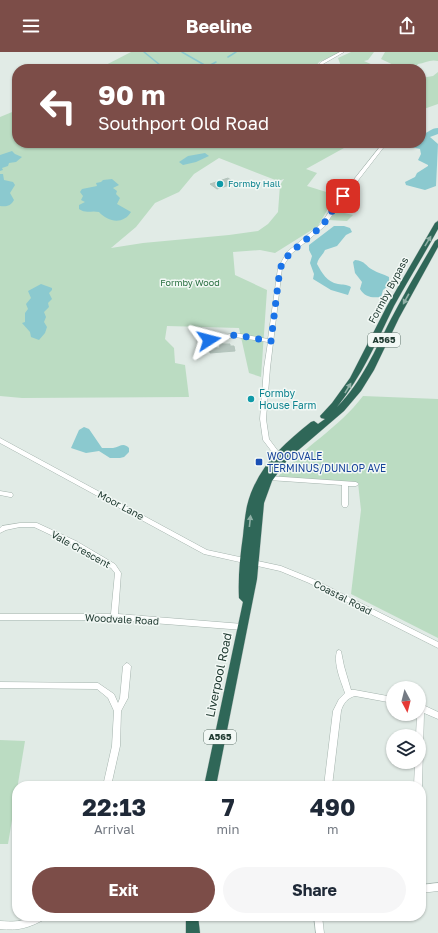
<!DOCTYPE html>
<style>
:root{--surface:#fff;--page:#f6f6f7;--text:#1f2937;--muted:#747a83;--accent:#7c4d48}
body{margin:0;font-family:"Golos Text",sans-serif;background:var(--page);color:var(--text);height:100vh;display:flex;flex-direction:column;font-size:15px;white-space:nowrap}
*{box-sizing:border-box;margin:0}
p{font-size:13px;color:var(--muted)}
.icon{flex:none;width:22px;height:22px;fill:none;stroke:currentColor;stroke-width:2;stroke-linecap:round;stroke-linejoin:round}
.map{position:relative;flex:1;overflow:hidden}
.side{position:absolute;left:12px;top:729px;width:414px;height:140px;display:flex;flex-direction:column;background:var(--surface);border-radius:16px;box-shadow:0 1px 3px #0004}
.side>*{flex:none}
.banner{position:absolute;left:12px;top:12px;width:414px;height:84px;border-radius:16px;box-shadow:0 1px 3px #0004;background:#7c4d48;color:#fff;overflow:hidden}
.needle{width:26px;rotate:173deg}
.fabs{position:absolute;left:386px;top:629px;display:grid;gap:8px}
.fabs a{display:grid;place-items:center;width:40px;height:40px;border-radius:50%;background:var(--surface);box-shadow:0 1px 3px #0004;font-size:20px}
.pin{position:absolute;display:grid;place-items:center;width:34px;height:34px;color:#fff;margin:-17px;border-radius:8px;box-shadow:0 2px 6px #0006}
.me{position:absolute;width:44px;margin:-22px;rotate:81deg;stroke-linejoin:round;filter:drop-shadow(0 0 3px #0008)}
.turn{display:flex;align-items:center;gap:14px;height:84px;padding:0 20px;font-size:18px}
.turn .icon{width:52px;height:52px;stroke-width:2.5}
.turn b{display:block;font-size:28px;line-height:34px}
.eta{display:flex;justify-content:space-evenly;align-items:center;height:68px;text-align:center}
.eta b{font-size:24px;font-weight:700;line-height:28px}
.action{display:flex;gap:8px;margin-top:auto;padding:8px 20px}
.action a{flex:1;height:46px;border-radius:24px;background:var(--accent);color:#fff;font-size:16px;font-weight:700;line-height:46px;text-align:center}
.action a+a{background:var(--page);color:var(--text)}
header{display:flex;justify-content:space-between;align-items:center;height:52px;padding:0 20px;background:var(--accent);color:#fff;font-size:18px;font-weight:700}
.map>svg:first-child{display:block}
</style>
<header><svg class="icon" aria-label="menu" viewBox="0 0 24 24"><path d="M4 6h16M4 12h16M4 18h16"/></svg>Beeline<svg class="icon" aria-label="share" viewBox="0 0 24 24"><path d="M12 15V3M7 8l5-5 5 5M5 13v7h14v-7"/></svg></header>
<div class="map">
<svg width="438" height="881" viewBox="0 0 438 881">
<rect width="100%" height="100%" fill="#e1ebe6"/>
<g fill="#bbdcc2" fill-rule="evenodd">
<path d="M131,0H341L319,10L314,17H98Z"/>
<path d="M351,0H374L368,8L364,9L382,17H342L338,6Z"/>
<path d="M385,0H438V9C430,7 425,11 418,12L414,17H402L381,7Z"/>
<path d="M438,20V52L421,58V26L433,24Z"/>
<path d="M17,58V91H353L306,117L317,121L307,134L336,143L318,174L275,201L260,198L233,200L235,223L267,238L261,325L249,321L239,276L167,274L165,287L174,296L175,311L185,313L189,345L22,346L0,344V65ZM219,106L278,129L284,127L280,133L278,160L268,172L258,179L229,183L143,191L111,196L136,175L155,151L179,140L194,122Z"/>
<path d="M336,159L353,163L347,169L329,168Z"/>
<path d="M363,344L438,347V586L351,542L361,458L358,431L277,426C303,395 339,376 363,344Z"/>
<path d="M0,688L25,689L8,792H0Z"/>
</g>
<g fill="#8bc9cf">
<path d="M438,76V82L430,85L438,92L436,134L425,138L406,133L405,130L415,125L417,121L428,114V113L418,108L421,102L420,97L411,95L410,93L421,91L422,88L421,83C428,81 431,76 438,76Z"/>
<path d="M12,99L15,102L22,105L16,110L9,111L8,114L2,116L3,118L0,119V103Z"/>
<path d="M205,101L209,104L196,110L183,113L179,110L188,104Z"/>
<path d="M0,122H3L4,128L13,130L15,133L10,141L14,148C11,154 6,155 0,154Z"/>
<path d="M112,127L119,133L113,136L117,139L116,142L120,146L117,152L131,160C123,173 108,170 99,160C91,158 86,162 79,157V153L85,150L81,148L83,144L80,140L82,137L97,134L96,131L101,130L103,128Z"/>
<path d="M334,174H344L350,176L352,180L346,183L337,194L325,198C323,203 318,206 317,212C322,221 327,230 338,232C343,233 346,232 351,235L348,243L331,238L313,227L314,222L310,211L312,204L309,198V193Z"/>
<path d="M355,208C366,209 365,214 373,218C378,221 383,222 389,225V233L383,238L381,245C371,246 365,245 360,237L362,230L355,221L353,210Z"/>
<path d="M41,232L52,236V238L49,241L52,247L48,251L49,255L44,260L46,265L44,270L47,275L45,281L39,288L31,285L30,280L22,271L25,270V261L28,257L26,252L31,246L28,239Z"/>
<path d="M84,375L89,377L102,396C106,396 110,396 113,396C120,395 123,390 129,396V400L124,405L120,406H110L99,399L86,401L71,396L79,378Z"/>
</g>
<g fill="none" stroke-linecap="round" stroke-linejoin="round">
<g stroke="#8bc9cf" stroke-width="1.5">
<path d="M144,0L160,13"/>
<path d="M182,0L208,15"/>
<path d="M228,5L236,0"/>
<path d="M203,17L216,10"/>
<path d="M70,91L76,95"/>
</g>
</g>
<g fill="#b7c6bf" stroke="#b4c5bd">
<path d="M228,126L232,129L227,131L230,133L217,137L210,132Z"/>
<path d="M219,292H230V294H234L235,299L210,301L209,296H220Z"/>
</g>
<g fill="none" stroke-linecap="round" stroke-linejoin="round">
<defs>
<g id="minor">
<path d="M340,0H344L323,12L321,14L323,17H319L317,14L321,10Z"/>
<path d="M383,91H387L336,157L325,174L291,202L282,216L270,316L266,367L269,387L284,407L283,409H279L263,388L260,367L264,316L268,290L235,285L209,290L206,288L209,286L235,281L268,287L278,216L287,200L321,172L332,155Z"/>
<path d="M0,386L207,498L281,514L313,527L438,590V596L309,531L280,519L204,502L0,391Z"/>
<path d="M267,424H269L356,430L359,432L356,434H348V453L347,455H343L342,453V433L269,428L266,426Z"/>
<path d="M0,439L12,441L13,443L12,445H10L0,443Z"/>
<path d="M20,471H37L76,489L115,512L121,521L118,562L243,572L245,573L246,575L245,577L243,578L114,568H0V562H111L115,521L111,516L72,493L34,475H20L6,478L0,481V476L2,474Z"/>
<path d="M339,598L341,599L344,614L351,638H355L393,645V651L355,644C347,646 343,652 341,659L332,734H324L333,659L339,647L345,641C341,629 333,612 337,599Z"/>
<path d="M127,611L129,612L131,614L128,646L121,659L120,694L111,734H103L112,694L114,659L108,646L97,637L0,636V630L98,631L114,642L118,651L120,646L123,614L125,612Z"/>
<path d="M419,651L438,660V667L424,661L422,734L421,736V734H414L415,710H419V684H416L417,662H419Z"/>
<path d="M438,831V839L421,841V833Z"/>
<path d="M34,864H46L45,867C29,876 18,879 0,877V869C12,870 23,870 34,864Z"/>
<path d="M314,864H322L324,881H316Z"/>
</g>
<g id="highway">
<path d="M438,169V177C424,203 408,228 394,254C377,289 362,324 337,355C362,330 375,298 391,267C405,240 420,215 435,189L438,187V195L399,266L374,318L361,339L344,359L288,407L272,429L264,451L257,527L216,734H204L243,550L239,546C238,525 240,505 243,484C244,474 245,464 247,454C256,417 282,393 311,370L314,369L318,372L325,367L321,366L320,364L332,351L350,326L387,254L435,171Z"/>
<path d="M186,864H198L200,881H186Z"/>
</g>
</defs>
<use href="#minor" stroke="#a4b3ad" stroke-width="1"/>
<use href="#highway" stroke="#c1c8c6" stroke-width="1"/>
<use href="#minor" fill="#fff" fill-rule="evenodd"/>
<use href="#highway" fill="#2f6758" fill-rule="evenodd"/>
</g>
<defs><path id="oneway-solid" d="M-6-.8H1V-3.2L6.5 0L1 3.2V.8H-6Z"/></defs>
<g fill="#90b0a6">
<use href="#oneway-solid" transform="translate(428 189) rotate(-59)"/>
<use href="#oneway-solid" transform="translate(406 247) rotate(119)"/>
<use href="#oneway-solid" transform="translate(348 336) rotate(-59)"/>
<use href="#oneway-solid" transform="translate(250 469) rotate(-84)"/>
</g>
<g fill="none" stroke-linecap="round" stroke-linejoin="round">
<path stroke="#1a73e8" stroke-width="7" stroke-dasharray="0 12.6" d="M209,288L235,283L271,289L280,216L289,202L323,173L334,156L343,144"/>
</g>
<g fill="#0f9aa8" stroke="#f2f8f5" stroke-width="1.5">
<circle cx="220" cy="132" r="4"/>
<circle cx="251" cy="347" r="4"/>
</g>
<rect fill="#1a4fb4" stroke="#f2f8f5" stroke-width="1.5" x="255" y="406" width="8" height="8" rx="2"/>
<g text-anchor="middle" stroke-width="3" stroke-linejoin="round" paint-order="stroke">
<g font-size="9" fill="#0d838f" stroke="#f2f8f5" text-anchor="start">
<text x="228" y="135">Formby Hall</text>
</g>
<g font-size="9" fill="#2d7244" stroke="#f2f8f5">
<text x="190" y="234">Formby Wood</text>
</g>
<g fill="#f2f8f5" stroke="#60746d" stroke-width="1">
<rect x="368" y="281" width="32" height="14" rx="3"/>
<rect x="204" y="678" width="32" height="14" rx="3"/>
</g>
<g font-size="9" font-weight="bold" fill="#223c33">
<text x="384" y="291">A565</text>
<text x="220" y="688">A565</text>
</g>
<g font-size="10" fill="#223c33" stroke="#f2f8f5">
<text transform="translate(388 238) rotate(-62)" y="4">Formby Bypass</text>
<text transform="translate(121 453) rotate(28)" y="4">Moor Lane</text>
<text transform="translate(81 497) rotate(29)" y="4">Vale Crescent</text>
<text transform="translate(343 545) rotate(27)" y="4">Coastal Road</text>
<text transform="translate(122 567) rotate(3)" y="4">Woodvale Road</text>
</g>
<g font-size="10" fill="#0d838f" stroke="#f2f8f5" text-anchor="start">
<text x="259" y="345">Formby<tspan x="259" dy="12">House Farm</tspan></text>
</g>
<g font-size="10" fill="#164399" stroke="#f2f8f5" text-anchor="start">
<text x="267" y="408">WOODVALE<tspan x="267" dy="12">TERMINUS/DUNLOP AVE</tspan></text>
</g>
<g font-size="12" fill="#223c33" stroke="#f2f8f5">
<text transform="translate(219 623) rotate(-78)" y="4">Liverpool Road</text>
</g>
</g>
</svg>
<div class="fabs">
<a><svg class="needle" viewBox="-14 -14 28 28"><path d="M0-13l5 13h-10z" fill="#e53935"/><path d="M0 13l5-13h-10z" fill="#747a83"/></svg></a>
<a><svg class="icon" aria-label="layers" viewBox="0 0 24 24"><path d="M12 4l9 5-9 5-9-5zM3 14l9 5 9-5"/></svg></a>
</div>
<div class="pin" style="left:343px;top:144px;background:#d93025"><svg class="icon" aria-label="arrive" viewBox="0 0 24 24"><path d="M6 21V4h12l-3 4 3 4H6"/></svg></div>
<svg class="me" style="left:209px;top:288px" viewBox="-20 -20 40 40"><path d="M0-17L14 15 0 8-14 15z" fill="#1a73e8" stroke="#fff" stroke-width="4"/></svg>
<div class="banner">
<div class="turn"><svg class="icon" aria-label="left" viewBox="0 0 24 24"><path d="M17 20v-9H6M10 6l-5 5 5 5"/></svg><div><b>90 m</b>Southport Old Road</div></div>
</div>
<section class="side">
<div class="eta">
<div><b>22:13</b><p>Arrival</p></div>
<div><b>7</b><p>min</p></div>
<div><b>490</b><p>m</p></div>
</div>
<div class="action"><a>Exit</a><a>Share</a></div>
</section>
</div>
